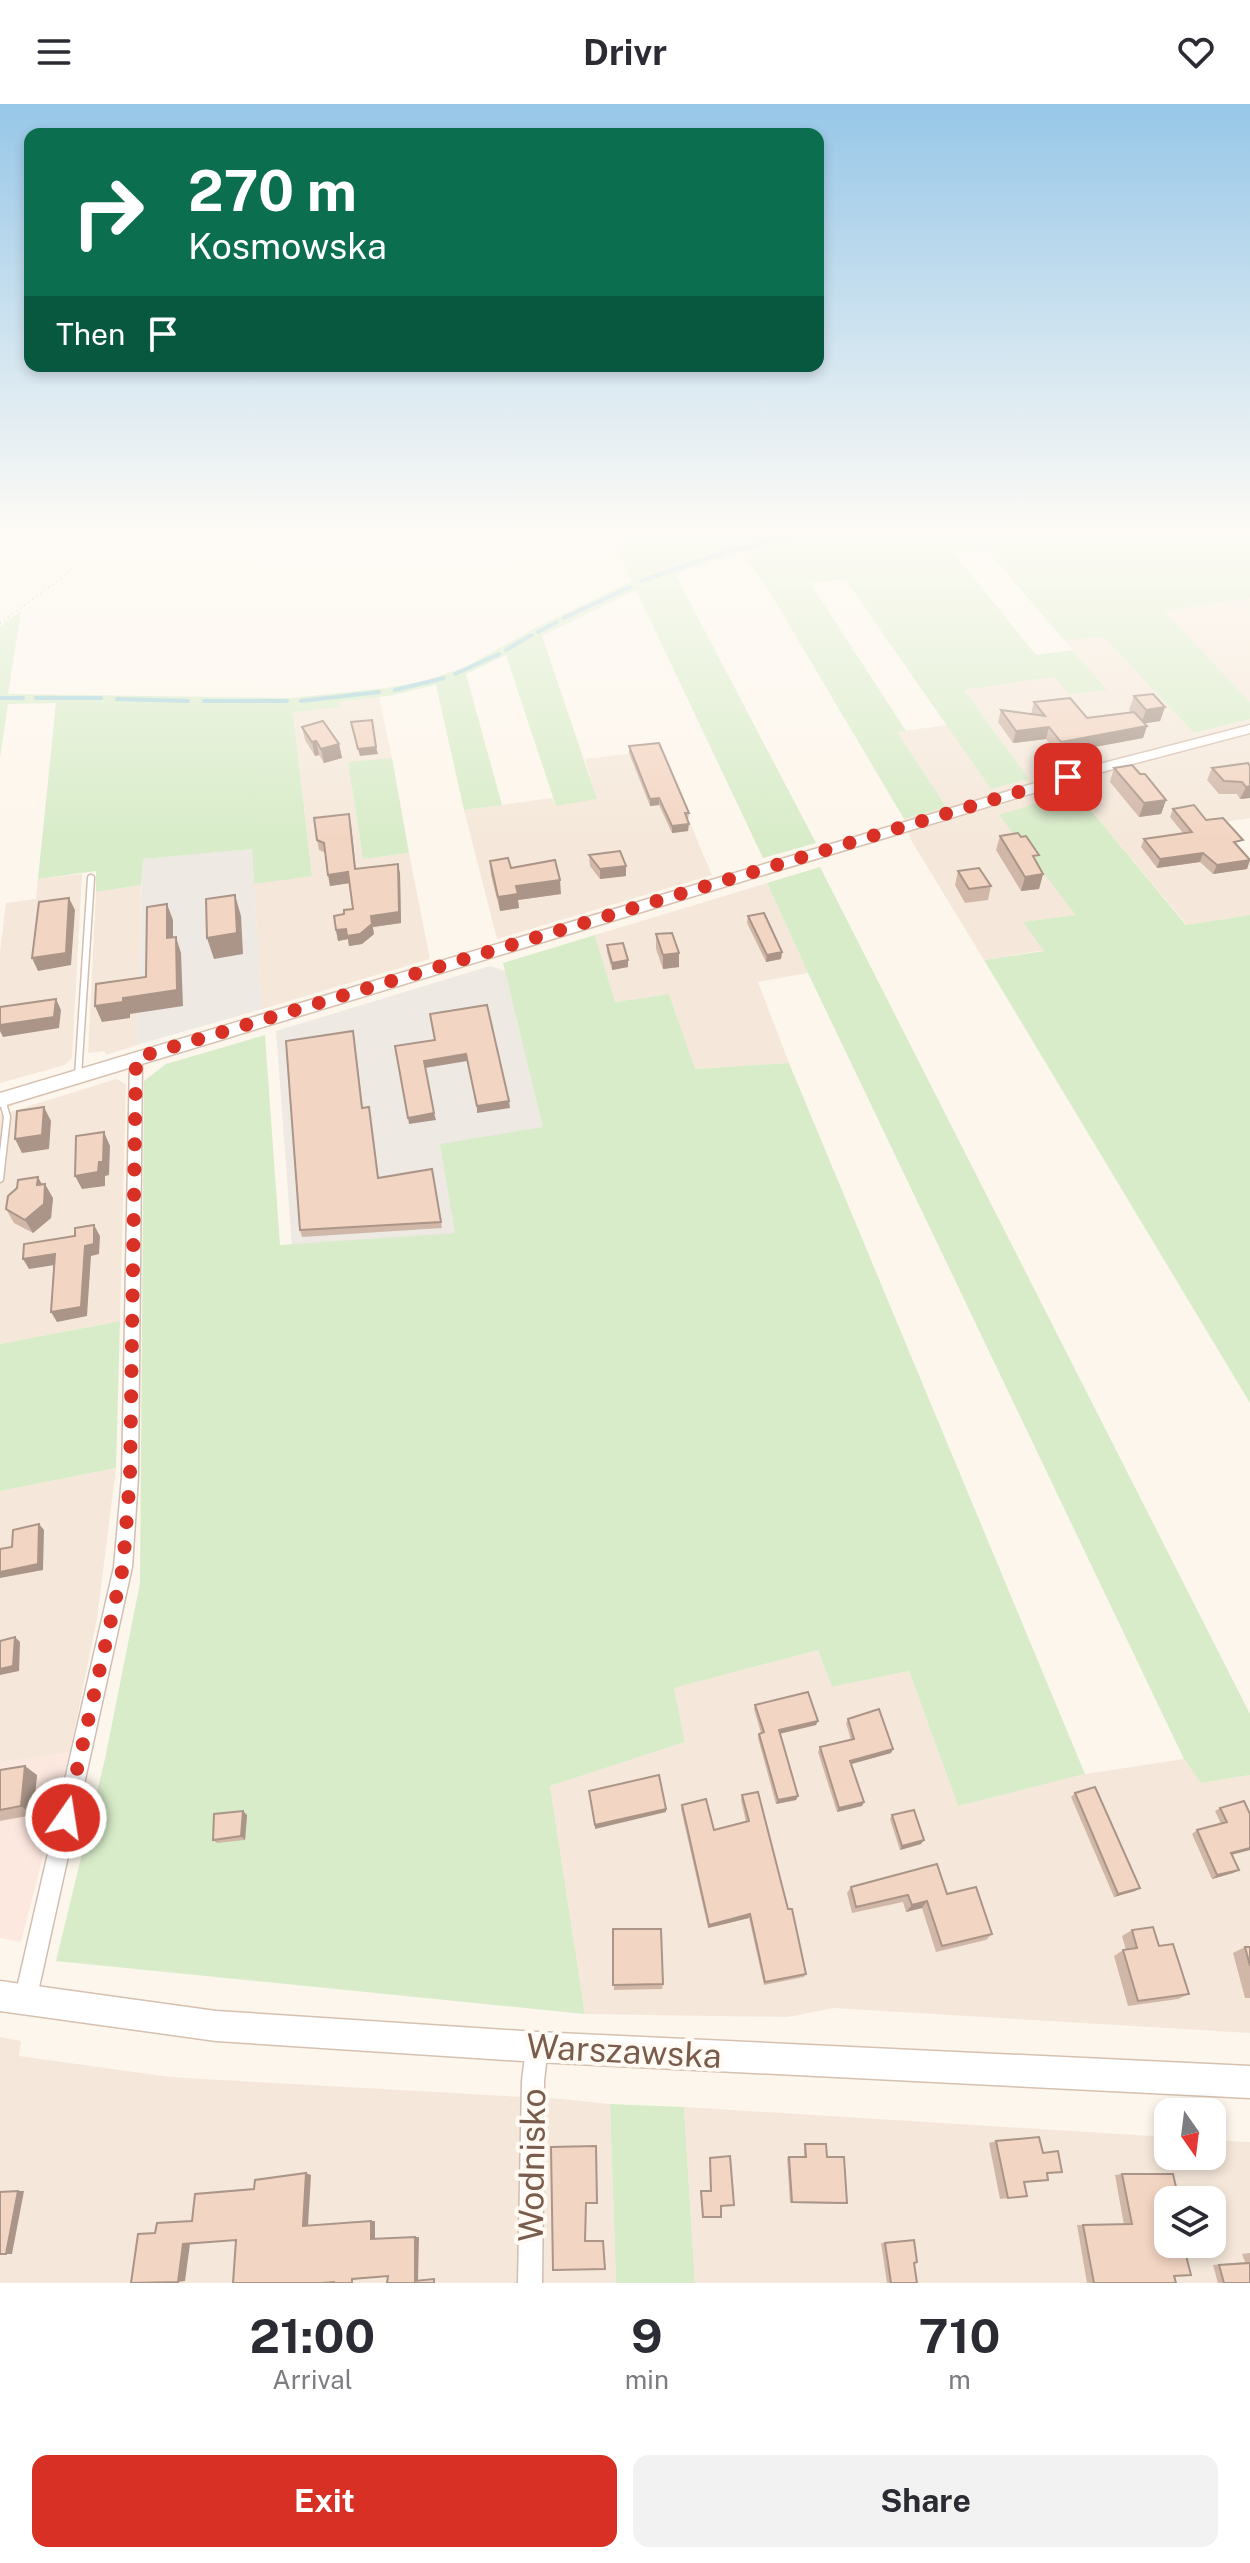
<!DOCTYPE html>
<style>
:root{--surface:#fff;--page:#f2f2f3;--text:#2b2b33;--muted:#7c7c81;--accent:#d93025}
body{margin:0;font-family:"Public Sans",sans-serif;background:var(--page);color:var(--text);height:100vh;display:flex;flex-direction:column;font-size:30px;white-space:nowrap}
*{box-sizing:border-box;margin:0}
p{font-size:26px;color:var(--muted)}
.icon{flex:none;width:44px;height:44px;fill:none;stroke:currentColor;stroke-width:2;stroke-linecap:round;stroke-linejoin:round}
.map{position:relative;height:2179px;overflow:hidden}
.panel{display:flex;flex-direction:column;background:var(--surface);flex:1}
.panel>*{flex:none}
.guide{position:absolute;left:24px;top:24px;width:800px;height:244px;border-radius:16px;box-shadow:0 4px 12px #0003;background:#0b6e4f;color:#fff;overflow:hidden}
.needle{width:52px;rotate:166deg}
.controls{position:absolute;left:1154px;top:1994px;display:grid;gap:16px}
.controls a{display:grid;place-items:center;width:72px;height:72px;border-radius:16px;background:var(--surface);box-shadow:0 4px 12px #0003;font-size:40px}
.pin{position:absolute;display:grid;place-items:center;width:68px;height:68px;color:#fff;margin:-34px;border-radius:16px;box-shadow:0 4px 12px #0006}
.me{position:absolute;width:88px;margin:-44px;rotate:13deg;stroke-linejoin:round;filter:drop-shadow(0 0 6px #0008)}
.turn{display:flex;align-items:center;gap:28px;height:168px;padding:0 32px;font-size:36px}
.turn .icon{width:104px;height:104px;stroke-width:2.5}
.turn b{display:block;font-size:56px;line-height:68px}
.then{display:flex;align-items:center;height:76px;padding:0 32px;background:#0003;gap:16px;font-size:30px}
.eta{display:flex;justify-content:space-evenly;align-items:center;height:136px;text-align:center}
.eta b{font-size:48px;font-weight:700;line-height:56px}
.button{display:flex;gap:16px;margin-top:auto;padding:16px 32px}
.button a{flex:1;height:92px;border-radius:16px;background:var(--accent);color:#fff;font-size:32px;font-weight:700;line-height:92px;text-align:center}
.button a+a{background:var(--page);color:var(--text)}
header{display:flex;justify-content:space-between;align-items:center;height:104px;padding:0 32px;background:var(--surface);font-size:36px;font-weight:700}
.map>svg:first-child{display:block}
</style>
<header><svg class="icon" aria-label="menu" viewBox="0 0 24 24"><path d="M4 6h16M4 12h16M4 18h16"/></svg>Drivr<svg class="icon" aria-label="heart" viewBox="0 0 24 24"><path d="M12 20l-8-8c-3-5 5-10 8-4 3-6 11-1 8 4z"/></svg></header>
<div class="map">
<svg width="1250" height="2179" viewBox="0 0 1250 2179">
<rect width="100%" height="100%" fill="#fdf6ec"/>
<g fill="#f5e8da" fill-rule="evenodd">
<path d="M1250,494V598L1163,507Z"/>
<path d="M1104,532L1194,629L1250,615V714L1218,719L1250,754V811L1187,821L1075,687L1076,811L1024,818L1045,846L984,856L911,736L904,715L945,703L897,628L947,621L991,685L1028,675L964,586L1055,573L1106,586L1064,536Z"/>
<path d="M379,593L392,654L348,659L363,755L409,749L430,855L262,905L254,780L312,771L293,607L339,603V598Z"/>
<path d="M659,646L712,771L497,835L464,706L552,694L556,702L596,695L585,655Z"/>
<path d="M82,770L72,954L65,961L0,979V848L6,799L36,795L38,775Z"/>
<path d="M767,779L808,869L758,878L789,959L694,965L669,890L615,898L595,831Z"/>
<path d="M141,781L137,941L106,951L104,947L88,949L96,788Z"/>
<path d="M116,975L126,980L120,1217L0,1240V1011Z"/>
<path d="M116,1364L97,1515L70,1648L0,1659V1387Z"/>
<path d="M818,1546L832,1583L909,1567L958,1702L1085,1670L1184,1655L1202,1679L1250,1671V1929L833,1904L788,1913L585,1910L550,1682L685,1638L674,1584Z"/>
<path d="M0,1933L21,1937L19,1952L170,1973L522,1993L520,2179H0Z"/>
<path d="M541,1993L610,2000L616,2179H539Z"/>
<path d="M684,2003L1168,2033V2052H1212V2036L1250,2038V2179H695ZM1168,2096H1212V2140H1168Z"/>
</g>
<path fill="#fde8e0" d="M70,1648L21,1838L0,1834V1659Z"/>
<g fill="#efe9e4">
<path d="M252,745L262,905L137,941L142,755Z"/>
<path d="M490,862L505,867L544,1023L456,1129L292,1142L276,927Z"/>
</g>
<g fill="#d8ecc9">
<path d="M611,431H1250V494L1164,507L1250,598V615L1194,629L1104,533L1064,536L986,445L953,448L1036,551L1072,546L1107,586L1069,590L1054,573L964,586L1029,675L991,685L845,475L810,479L906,627L897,628L946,703L904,715L768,485L741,448L675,470L816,739L763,754L636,486L542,532L597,695L556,702L506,551L466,570L502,701L464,706L436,581L388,592L339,598V603L293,608L312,772L254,780L252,745L143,755L141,781L96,788V767L38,775L56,599L8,600L0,654V522L21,507L8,590L291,594L387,584L425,577L465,563L539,522L632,477Z"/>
<path d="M392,654L409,749L363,755L348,658Z"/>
<path d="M1075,687L1186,821L1250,811V1299L984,856L1044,847L1023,818L1076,811L999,711Z"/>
<path d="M820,763L1250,1610V1671L1201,1679L1184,1655L808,869L767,779Z"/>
<path d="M595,831L615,898L669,890L695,965L789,959L1085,1670L958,1702L909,1567L832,1583L818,1546L674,1584L685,1638L550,1682L585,1910L56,1857L105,1655L140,1479L144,977L166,960L265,931L280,1141L455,1129L440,1040L543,1023L503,859Z"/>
<path d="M120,1217L116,1364L0,1387V1240Z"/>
<path d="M610,2000L684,2003L695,2179H616Z"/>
</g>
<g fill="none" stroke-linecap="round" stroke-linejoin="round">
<g stroke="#a5d3da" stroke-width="4">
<path d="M641,477L721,449L799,431"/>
<path d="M564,514L630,483"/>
<path d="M538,528L557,518"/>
<path d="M506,546L532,531"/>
<path d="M455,570L499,550"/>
<path d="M395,586L444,574"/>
<path d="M0,594H23"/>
<path d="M36,594H101"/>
<path d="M117,595L188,597"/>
<path d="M204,597H287"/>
<path d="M301,597L379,588"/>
</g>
<defs>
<g id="lane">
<path d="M78,972L91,774"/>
<path d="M0,1075L7,1013L2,995"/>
</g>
<g id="street">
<path d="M136,949L142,954L138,1373L132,1463L36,1897L32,1904L25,1908L18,1904L14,1897L114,1463L122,1373L130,954Z"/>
<path d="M537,1932L545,1935L548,1943L544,1977L542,2179H518L522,1977L526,1943L529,1935Z"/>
</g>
<g id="secondary">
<path d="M1250,621V629L1102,668L0,1003V989L1092,662Z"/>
<path d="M0,1877L216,1907L537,1928L1250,1962V1994L537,1958L216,1937L0,1907Z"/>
</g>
</defs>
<use href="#lane" stroke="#d1beb0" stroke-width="9"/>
<use href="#street" stroke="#d1beb0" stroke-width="3"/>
<use href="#secondary" stroke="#d6c0b0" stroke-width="3"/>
<path stroke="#d9b8a5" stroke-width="2" stroke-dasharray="1 4" stroke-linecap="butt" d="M0,519L64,472L107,431"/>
<use href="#lane" stroke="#fff" stroke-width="6"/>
<use href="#street" fill="#fff" fill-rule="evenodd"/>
<use href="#secondary" fill="#fff" fill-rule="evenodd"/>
</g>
<g fill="#d1b7a8">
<path d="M1134,592L1165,603L1160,617L1144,619L1147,622L1143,634L1057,650L1046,635L1013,639L998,618L1001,606L1031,610L1034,598L1087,614L1131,608L1129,606Z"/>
<path d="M302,623L339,640L342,654L324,659L319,651L315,652L305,636Z"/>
<path d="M629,642L689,709L688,716V727L672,729L659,701L650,702L629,649Z"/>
<path d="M1248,659L1250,694L1240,695L1237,690H1219L1207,676L1212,664Z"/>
<path d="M1114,664L1140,670L1166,696L1161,710L1139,713L1110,678Z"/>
<path d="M1173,705L1206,716L1240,744L1250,755L1247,765L1213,770L1200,758L1157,764L1141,743L1144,735L1183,729L1170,713Z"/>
<path d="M351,720L356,765L398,760L400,770L401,819L373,823L374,830L362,840L349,842L348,835L338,837L336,826L344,810L353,805L350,779L330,782L326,749L319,746L317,736Z"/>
<path d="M1000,732L1036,758L1043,770L1039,785L1021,787L996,746Z"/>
<path d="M589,751L626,772L600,775L590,762Z"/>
<path d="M490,757L511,764L561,790L518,796L519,804L500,807L491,771Z"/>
<path d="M958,767L991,782L988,796L965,799L955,781Z"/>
<path d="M748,812L782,848L781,855L766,858L747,819Z"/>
<path d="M656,830L679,849V863L663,865L656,845Z"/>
<path d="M607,841L628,863L612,866L607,848Z"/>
<path d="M354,934L363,1004L370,1010L378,1074L432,1065L442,1124L302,1133L300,1126Z"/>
<path d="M42,1080L53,1094L51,1114L33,1129L14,1119L6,1105Z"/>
<path d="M755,1601L816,1621L780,1630L796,1696L776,1700L758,1634L759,1630L761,1629L754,1605Z"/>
<path d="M848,1615L893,1645L891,1649L851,1660L864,1698L862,1702L837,1708L818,1648L820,1643L851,1636L846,1619Z"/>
<path d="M0,1666L37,1671L33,1711L0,1717Z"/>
<path d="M1075,1689L1135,1787L1114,1793L1071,1693Z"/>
<path d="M742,1691L788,1805L806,1870L804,1873L764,1881L749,1814L708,1824L681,1705L682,1701L714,1726L746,1718L741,1696Z"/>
<path d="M1220,1704L1250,1710V1746L1232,1751L1239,1766L1233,1769L1212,1775L1192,1730L1197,1726L1221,1720L1215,1707Z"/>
<path d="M247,1711L245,1736L217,1739L213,1736Z"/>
<path d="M892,1711L921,1740L900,1746L890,1715Z"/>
<path d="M851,1783L947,1790L992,1830L986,1836L936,1848L922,1804L906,1808L903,1798L852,1809L847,1789Z"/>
<path d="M613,1825L663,1880L662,1885L614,1886Z"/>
<path d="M1132,1826L1159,1842L1189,1890L1178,1895L1128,1902L1114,1852L1123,1846H1126L1122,1832Z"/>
<path d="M1245,1843H1250V1894H1245L1233,1849Z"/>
<path d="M996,2037L1043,2049L1062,2068L1047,2070L1048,2076L1024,2078L1027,2092L1000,2095L989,2039Z"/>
<path d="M805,2040L827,2053L845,2100L790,2099L787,2053H804V2041Z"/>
<path d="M1122,2070L1168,2096L1176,2179H1087L1077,2121H1124L1115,2071Z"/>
<path d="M914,2136V2159L917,2179H887L881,2139Z"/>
<path d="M1250,2149V2179H1218L1213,2161L1245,2158L1242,2150Z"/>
</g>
<g fill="#aa9588">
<path d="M1165,603L1160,617L1141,620L1146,606Z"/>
<path d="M1147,622L1143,634L1057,650L1061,638Z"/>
<path d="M1049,623L1046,635L1013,639L1016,627Z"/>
<path d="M316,637L319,651L315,652L312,638Z"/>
<path d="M339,640L342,654L324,659L321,645Z"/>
<path d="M376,643L378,650L360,652L358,645Z"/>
<path d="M1250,682V694L1240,695L1246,683Z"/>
<path d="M659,694V701L650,702V695Z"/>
<path d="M1166,696L1161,710L1139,713L1144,699Z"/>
<path d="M689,720L688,727L672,729V722Z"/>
<path d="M1203,749L1200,758L1157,764L1160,755Z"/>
<path d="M1250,756L1247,765L1213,770L1217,761Z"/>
<path d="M398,760L400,770L401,819L373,823L371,812Z"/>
<path d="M626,762V772L600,775V765Z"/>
<path d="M348,768L350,779L330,782L328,771Z"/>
<path d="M1043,770L1039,785L1021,787L1025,773Z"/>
<path d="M560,776L561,790L518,796L519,804L500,807L498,793L516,782Z"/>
<path d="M235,791L241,812L243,850L214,855L207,834Z"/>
<path d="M69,794L75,806L71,861L38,867L32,854Z"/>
<path d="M167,800L173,816V851L167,834Z"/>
<path d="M372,820L374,830L362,840L349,842L348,835L338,837L336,826Z"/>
<path d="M176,833L181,849L183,902L130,910V914L102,918L95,902L123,894L177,886Z"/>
<path d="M782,848L781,855L766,858L767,851Z"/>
<path d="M679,849V863L663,865V851Z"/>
<path d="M628,856V863L612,866V859Z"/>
<path d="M56,895L61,906L59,924L3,933L0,927V921Z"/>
<path d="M466,950L467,957L425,964L424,957Z"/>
<path d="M509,997L510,1004L477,1009V1002Z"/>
<path d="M44,1003L51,1017L49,1045L22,1049L15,1035Z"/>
<path d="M434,1009L436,1016L409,1020L408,1014Z"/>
<path d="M104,1028L110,1042L109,1071L105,1072V1082L82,1085L75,1072L99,1058Z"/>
<path d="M38,1073L45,1086V1080L53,1094L51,1114L33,1129L25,1116L37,1081Z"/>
<path d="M94,1121L100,1132L99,1150L91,1152L87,1212L57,1218L51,1208Z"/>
<path d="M55,1150L61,1160L29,1165L23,1155Z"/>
<path d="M39,1420L44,1426L43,1466L0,1474V1468Z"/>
<path d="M15,1533L20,1538L19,1567L0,1571V1565Z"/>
<path d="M818,1617L816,1621L778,1630L779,1626Z"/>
<path d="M893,1645L891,1649L848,1661L850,1657Z"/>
<path d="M25,1662L37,1671L33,1711L21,1702Z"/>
<path d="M798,1692L796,1696L776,1700L778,1696Z"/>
<path d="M864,1698L862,1702L837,1708L839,1704Z"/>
<path d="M666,1705V1708L595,1725V1721Z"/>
<path d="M243,1707L247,1711L245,1736L241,1732Z"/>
<path d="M924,1736L921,1740L900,1746L902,1742Z"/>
<path d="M1250,1744V1746L1226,1752L1231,1749Z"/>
<path d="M1239,1766L1233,1769L1212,1775L1217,1771Z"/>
<path d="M1140,1784L1135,1787L1114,1793L1118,1790Z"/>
<path d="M927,1797L922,1804L906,1808L912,1801Z"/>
<path d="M750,1810L749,1814L708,1824L709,1821Z"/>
<path d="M306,2069L311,2071L308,2122H303Z"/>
<path d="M18,2087H24L12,2150H6Z"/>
<rect x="371" y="2117" width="4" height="18"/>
<path d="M415,2133H419L418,2176L415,2177Z"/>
<path d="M183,2140H190L185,2177L178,2178Z"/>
</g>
<g fill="#f3d5c3" stroke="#aa9588" stroke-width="2">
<path d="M1153,590L1165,603L1146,606L1134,592Z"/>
<path d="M1070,594L1087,614L1134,608L1147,622L1061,638L1049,623L1016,627L1001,606L1045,612L1034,598Z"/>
<path d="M372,616L376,643L358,645L351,618Z"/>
<path d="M323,617L339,640L321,645L316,637L312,638L302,623Z"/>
<path d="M659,639L689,709H685L689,720L672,722L659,694L650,695L629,642Z"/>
<path d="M1248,659L1250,662V682L1246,683L1242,678L1224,677L1212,664Z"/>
<path d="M1132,661L1140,670H1145L1166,696L1144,699L1114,664Z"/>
<path d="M1194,701L1206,716L1223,714L1243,736L1234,738L1250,756L1217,761L1203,749L1160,755L1144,735L1192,728L1173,705Z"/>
<path d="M349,710L355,765L398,760L399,808L371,812L372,820L360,830L347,832L346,825L336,826L334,812L344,810V806L353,805L348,768L328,771L324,739L317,736L314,714Z"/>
<path d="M1018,729L1021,733L1026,732L1039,751L1033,752L1043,770L1025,773L1000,732Z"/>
<path d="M620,747L626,762L600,765L589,751Z"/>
<path d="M508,754L511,764L555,756L560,776L516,782L518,790L498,793L490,757Z"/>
<path d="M979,764L991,782L969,785L958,767Z"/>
<path d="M235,791L237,829L207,834L206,795Z"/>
<path d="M69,794L66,849L32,854L39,798Z"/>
<path d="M167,800V834L176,833L177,886L123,894V898L95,902L96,880L146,873L147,803Z"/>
<path d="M764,809L782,848L767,851L748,812Z"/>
<path d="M672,829L679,849L663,851L656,830Z"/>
<path d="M623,839L628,856L612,859L607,841Z"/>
<path d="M56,895L54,913L0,921V903Z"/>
<path d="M487,901L509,997L477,1002L466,950L424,957L434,1009L408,1014L395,942L435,936L430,910Z"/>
<path d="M353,927L362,1004L369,1003L378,1074L432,1065L441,1118L300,1126L286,937Z"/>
<path d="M44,1003L42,1031L15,1035L17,1007Z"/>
<path d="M104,1028L103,1058H99L98,1068L75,1072L76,1032Z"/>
<path d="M38,1073L37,1081L45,1080L44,1100L25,1116L6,1105L8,1092L17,1084L18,1076Z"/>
<path d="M94,1121V1140L85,1142L81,1203L51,1208L55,1150L23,1155L24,1140L75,1132V1124Z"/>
<path d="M39,1420L38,1460L0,1468V1445L12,1443L13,1426Z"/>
<path d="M15,1533L13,1562L0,1565V1537Z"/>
<path d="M808,1588L818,1617L779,1626L798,1692L778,1696L759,1630L764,1628L755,1601Z"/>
<path d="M879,1605L893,1645L850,1657L864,1698L839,1704L820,1643L854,1635L848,1615Z"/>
<path d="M25,1662L21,1702L0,1706V1666Z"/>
<path d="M659,1671L666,1705L595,1721L589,1687Z"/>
<path d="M1095,1683L1140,1784L1118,1790L1075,1689Z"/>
<path d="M758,1688L788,1805H792L806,1870L765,1878L750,1810L709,1821L682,1701L706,1695L714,1726L749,1717L742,1691Z"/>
<path d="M1244,1697L1250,1710V1744L1231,1749L1239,1766L1217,1771L1197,1726L1227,1718L1220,1704Z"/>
<path d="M914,1706L924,1736L902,1742L892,1711Z"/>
<path d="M243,1707L241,1732L213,1736L214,1710Z"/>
<path d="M937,1760L947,1790L976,1783L992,1830L942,1842L927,1797L912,1801L908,1791L856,1803L851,1783Z"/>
<path d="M1153,1823L1159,1842L1173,1840L1189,1890L1138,1897L1123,1846L1137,1844L1132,1826Z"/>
<path d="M613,1825H661L663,1880L613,1881Z"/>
<path d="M1245,1843H1250V1862Z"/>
<path d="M1039,2033L1043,2049L1058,2047L1062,2068L1047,2069L1048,2076L1024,2078L1027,2092L1008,2094L996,2037Z"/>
<path d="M805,2040H826L827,2053H844L847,2099L792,2098L789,2053H806Z"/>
<path d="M596,2042L597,2099H586L585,2137H603L605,2165L553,2166L551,2043Z"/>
<path d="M730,2052L734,2101L721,2102V2113H703L701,2087H711L710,2054Z"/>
<path d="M306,2069L303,2122L371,2117V2135L415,2133V2177L434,2175V2179H387L388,2172L352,2175V2179H334V2178L322,2179H233L236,2136L183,2140L178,2178L131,2179L138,2130L155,2129L157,2119L192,2117L195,2090L254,2085L255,2076Z"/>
<path d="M1122,2070H1173L1179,2096H1168V2140H1183L1191,2171L1174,2172L1176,2179H1094L1083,2121L1132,2120Z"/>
<path d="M18,2087L6,2150H0V2088Z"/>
<path d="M914,2136L917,2158L914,2159L917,2179H891L885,2139Z"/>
<path d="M1250,2159V2179H1224L1219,2161Z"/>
</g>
<linearGradient id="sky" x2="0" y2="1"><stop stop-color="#97c7e8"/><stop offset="0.58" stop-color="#fefbf6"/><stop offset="1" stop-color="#fefbf6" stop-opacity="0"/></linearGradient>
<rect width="1250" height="737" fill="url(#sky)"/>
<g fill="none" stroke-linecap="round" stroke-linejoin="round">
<path stroke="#d93025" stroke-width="14" stroke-dasharray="0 25.2" d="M66,1714L123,1463L130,1373L136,954L1068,673"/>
</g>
<g text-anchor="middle" stroke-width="8" stroke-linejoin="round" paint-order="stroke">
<g font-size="34" fill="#7a5c4d" stroke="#fffaf3">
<text transform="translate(624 1947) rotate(3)" y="12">Warszawska</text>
<text transform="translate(532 2061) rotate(-89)" y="12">Wodnisko</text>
</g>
</g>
</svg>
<div class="controls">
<a><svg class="needle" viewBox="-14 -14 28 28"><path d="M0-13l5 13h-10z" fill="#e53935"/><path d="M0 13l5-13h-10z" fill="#7c7c81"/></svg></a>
<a><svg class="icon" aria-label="layers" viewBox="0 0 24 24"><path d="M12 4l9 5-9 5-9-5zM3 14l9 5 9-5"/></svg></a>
</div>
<div class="pin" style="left:1068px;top:673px;background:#d93025"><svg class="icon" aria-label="arrive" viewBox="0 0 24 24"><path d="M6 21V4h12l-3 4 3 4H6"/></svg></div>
<svg class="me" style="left:66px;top:1714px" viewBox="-20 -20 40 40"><circle r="17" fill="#d93025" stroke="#fff" stroke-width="3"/><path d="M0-11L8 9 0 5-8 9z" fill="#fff"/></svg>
<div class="guide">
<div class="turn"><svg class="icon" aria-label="right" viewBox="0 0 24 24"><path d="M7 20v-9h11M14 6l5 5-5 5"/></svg><div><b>270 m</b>Kosmowska</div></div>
<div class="then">Then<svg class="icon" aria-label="arrive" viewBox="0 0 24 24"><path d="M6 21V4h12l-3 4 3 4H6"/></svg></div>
</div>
</div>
<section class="panel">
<div class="eta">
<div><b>21:00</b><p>Arrival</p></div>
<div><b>9</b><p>min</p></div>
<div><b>710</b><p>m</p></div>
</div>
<div class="button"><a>Exit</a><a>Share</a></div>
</section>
